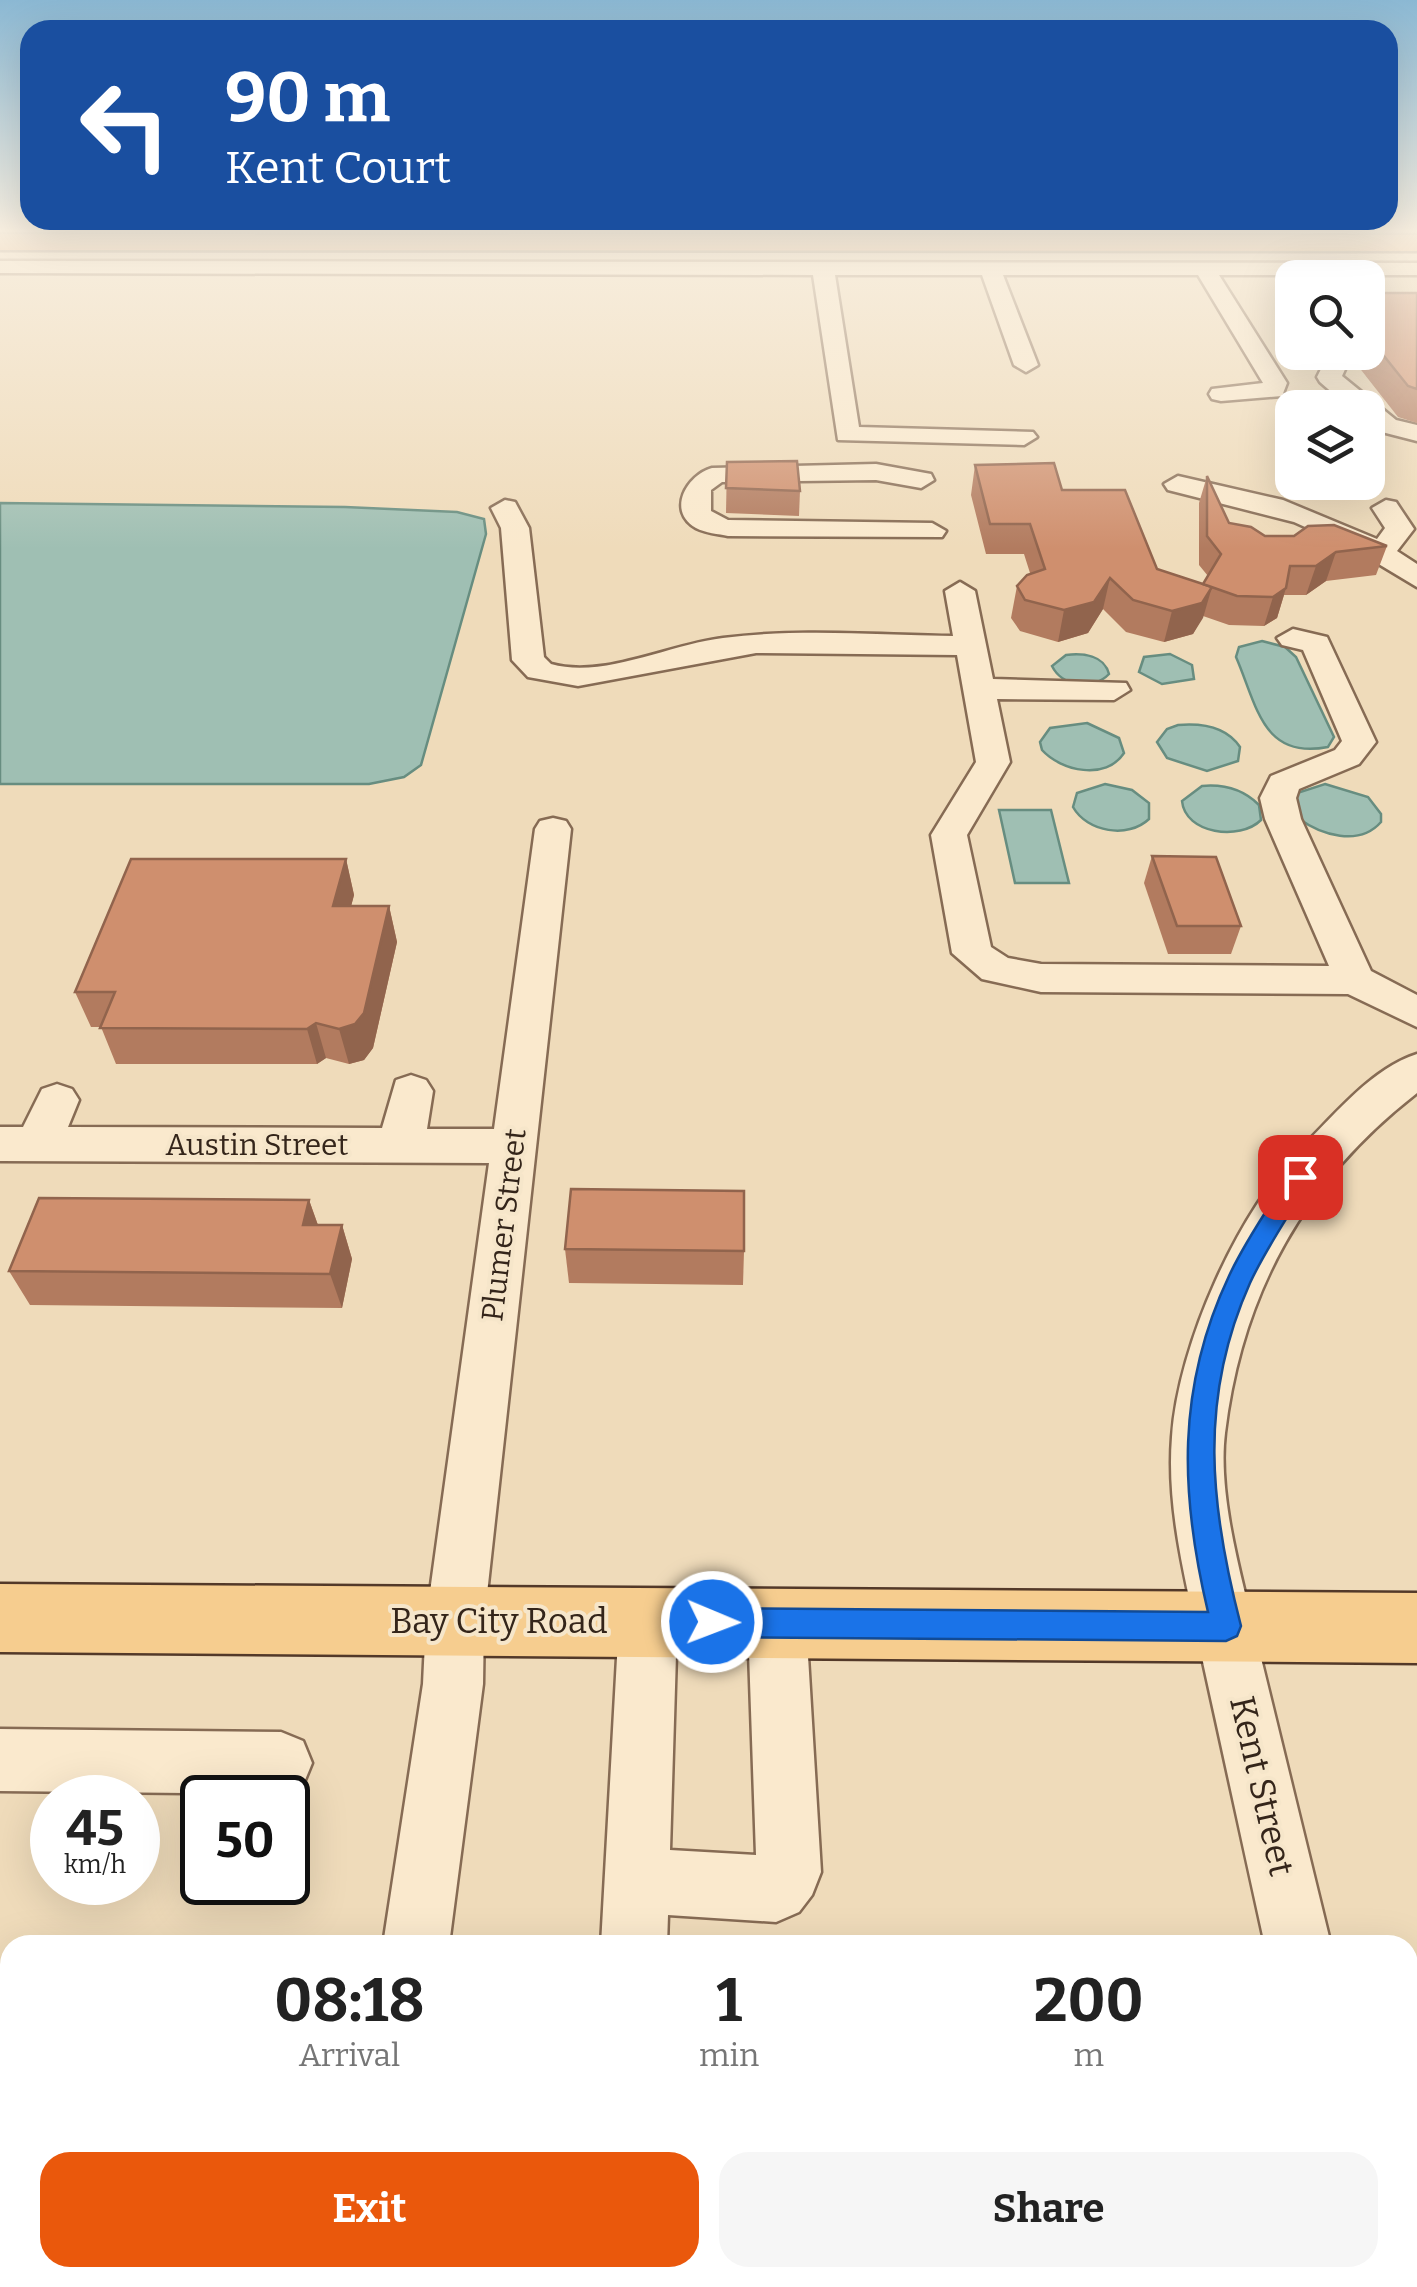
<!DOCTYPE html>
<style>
:root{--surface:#fff;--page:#f6f6f6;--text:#222;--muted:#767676;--accent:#ea580c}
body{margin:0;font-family:Bitter,serif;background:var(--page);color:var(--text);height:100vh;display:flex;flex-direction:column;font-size:38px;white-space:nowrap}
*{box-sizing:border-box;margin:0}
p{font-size:32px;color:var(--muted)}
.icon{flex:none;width:55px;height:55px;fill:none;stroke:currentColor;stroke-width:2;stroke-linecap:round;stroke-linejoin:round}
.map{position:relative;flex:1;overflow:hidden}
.details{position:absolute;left:0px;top:1935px;width:1418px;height:352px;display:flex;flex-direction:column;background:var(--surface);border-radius:30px 30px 0 0;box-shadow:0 10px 40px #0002}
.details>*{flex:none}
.hud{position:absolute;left:20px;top:20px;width:1378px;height:210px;border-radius:30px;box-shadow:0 10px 40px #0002;background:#1a4fa0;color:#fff;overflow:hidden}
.fabs{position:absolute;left:1275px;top:260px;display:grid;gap:20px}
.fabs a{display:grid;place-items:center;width:110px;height:110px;border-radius:20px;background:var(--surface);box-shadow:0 10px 40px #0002;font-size:50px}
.speed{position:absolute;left:30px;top:1775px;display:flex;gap:20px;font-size:50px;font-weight:700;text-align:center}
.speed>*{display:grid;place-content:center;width:130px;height:130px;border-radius:50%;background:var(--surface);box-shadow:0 10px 40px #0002;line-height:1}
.speed small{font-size:25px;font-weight:400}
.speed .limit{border:5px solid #111;border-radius:15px;background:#fff;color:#111}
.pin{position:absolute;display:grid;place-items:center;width:85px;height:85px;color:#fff;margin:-42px;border-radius:20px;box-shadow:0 5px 15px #0006}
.me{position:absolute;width:110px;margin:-55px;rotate:91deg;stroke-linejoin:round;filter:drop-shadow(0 0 8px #0008)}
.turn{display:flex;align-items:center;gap:35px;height:210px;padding:0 40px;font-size:45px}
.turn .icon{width:130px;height:130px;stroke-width:2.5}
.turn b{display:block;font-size:70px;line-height:85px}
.eta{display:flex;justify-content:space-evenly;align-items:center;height:170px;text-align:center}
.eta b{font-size:60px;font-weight:700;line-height:70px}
.button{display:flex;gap:20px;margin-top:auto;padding:20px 40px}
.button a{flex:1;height:115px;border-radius:30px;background:var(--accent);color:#fff;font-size:40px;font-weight:700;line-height:115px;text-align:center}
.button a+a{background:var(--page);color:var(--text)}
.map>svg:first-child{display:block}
</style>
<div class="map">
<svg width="1417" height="2287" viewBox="0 0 1417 2287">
<rect width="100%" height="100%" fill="#efdbba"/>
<g fill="#9fbfb3" stroke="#678d80" stroke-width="2.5">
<path d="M0,503L345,507L457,512L484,519L486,534L421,765L404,777L369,784H0Z"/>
<path d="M1262,641L1285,647L1296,657L1334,737L1328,747C1262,760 1257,705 1236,657L1239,647Z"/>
<path d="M1170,654L1192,665L1194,679L1162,684L1139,672L1144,657Z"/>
<path d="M1066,655C1083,653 1104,655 1109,674C1094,690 1062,687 1052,666Z"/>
<path d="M1087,723L1119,738L1124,753C1106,781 1061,771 1042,750L1040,742L1050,728Z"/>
<path d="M1178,725C1201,723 1226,726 1240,747L1238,761L1207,771L1167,758L1157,742L1167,729Z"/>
<path d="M1105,784L1132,790L1149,803V819C1128,839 1087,832 1073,807L1077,793Z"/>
<path d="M1325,784L1368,797L1381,814V822C1359,847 1321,835 1298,818L1294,794Z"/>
<path d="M1202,786C1224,784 1243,789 1259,805L1261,820C1240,841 1185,834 1182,801Z"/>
<path d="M999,810H1051L1069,883H1015Z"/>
</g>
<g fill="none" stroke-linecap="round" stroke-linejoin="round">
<defs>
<g id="minor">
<path d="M0,261L1417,263V275H1219L1287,383L1282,396L1221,401L1212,399L1209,394L1212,389L1263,383L1198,275H1003L1038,365L1026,372L1014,365L982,275H835L859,427L1033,432L1037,437L1024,445L838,440L813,275L0,273Z"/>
<path d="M1315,352H1338L1347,365L1342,376L1396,420L1417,425V441L1378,431L1368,423V408H1350L1320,382L1317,377L1323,365Z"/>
<path d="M876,464L931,474L934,480L921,488L876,480L722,482L711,490V511L728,520L932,523L946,531L942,537L728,536C719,534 705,533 696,528C666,511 687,475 712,468Z"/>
<path d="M1178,476L1283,500L1377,539L1385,528L1372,508L1386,500L1396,502L1414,529L1397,551L1417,564V587L1352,548L1294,522L1168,490L1164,484Z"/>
<path d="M505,500L515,502L529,528L544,657L551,664C604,679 670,644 723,638C800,628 877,635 953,636L945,591L960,582L975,591L993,679L1126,683L1130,690L1114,700L997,699L1010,762L967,835L991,947L1008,958L1041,964L1329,966L1265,819L1260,798L1271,776L1335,750L1342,741L1303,650L1282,645L1277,638L1293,629L1327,637L1376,742L1359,764L1299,789L1296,798L1301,819L1371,971L1417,995V1027L1348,994L1041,992L982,979L952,953L931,835L976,762L957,655L756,653L578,686L528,677L512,660L501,528L491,508Z"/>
<path d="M553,818L566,821L571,829L484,1621L483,1684L449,1945H383L423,1684L426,1621L489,1163L0,1161V1127H23L42,1089L57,1084L72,1089L79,1100L68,1127L382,1128L396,1080L411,1075L426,1080L433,1091L427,1129H494L535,829L540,821Z"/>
<path d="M1417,1054V1093C1305,1180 1242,1292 1225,1433C1217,1498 1244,1586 1259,1650C1283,1748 1307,1847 1331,1945H1265C1244,1851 1224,1756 1203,1662C1188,1589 1166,1512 1172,1437C1178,1345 1239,1208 1305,1144C1337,1112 1373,1068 1417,1054Z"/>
<path d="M648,1594L669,1602L677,1622L670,1850L756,1855L748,1623L756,1603L777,1595L798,1603L806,1623L821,1872L812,1895L799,1912L776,1922L668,1915L667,1945H601L619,1622L627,1602Z"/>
<path d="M0,1729L281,1732L303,1741L312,1763L303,1785L281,1794L0,1791Z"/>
<path d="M1408,2275L1411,2287H1335L1333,2278Z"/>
</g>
<path id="major" d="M0,1584L1417,1593V1663L0,1652Z"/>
<path id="highway" d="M0,234L1417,235V251L0,250Z"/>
</defs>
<use href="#minor" stroke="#866b54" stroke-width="5"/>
<use href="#major" stroke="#533929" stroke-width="5"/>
<use href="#highway" stroke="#533929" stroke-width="5"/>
<use href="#minor" fill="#fae9cd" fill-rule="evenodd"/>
<use href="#major" fill="#f6cd8f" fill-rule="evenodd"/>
<use href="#highway" fill="#e49145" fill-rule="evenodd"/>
</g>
<g fill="#b27b5f">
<path d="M1368,293H1417V423L1398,417L1347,352H1368Z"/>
<path d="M727,462L800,491L799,516L726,513Z"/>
<path d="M975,465L1062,490L1157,569L1203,584L1208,576L1199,565V503L1207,476L1229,523L1265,536L1387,546L1376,575L1326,581L1306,595H1284L1277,618L1264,626L1229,625L1203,616L1193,634L1164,642L1126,632L1103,609L1088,633L1058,642L1020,631L1011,618L1017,586L1030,573L1024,554H986L971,495Z"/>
<path d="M1152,856L1241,926L1231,954H1168L1144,883Z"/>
<path d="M346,859L354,895L351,906H389L397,942L373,1048L364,1060L349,1064L326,1058L317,1064H116L101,1027H91L75,992Z"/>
<path d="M309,1200L318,1225H342L352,1259L342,1308L30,1305L9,1271Z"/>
<path d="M565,1249L744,1251L743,1285L569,1283Z"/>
</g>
<g fill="#91644d">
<path d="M1336,552L1326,581L1306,595L1316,566Z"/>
<path d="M1110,578L1103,609L1088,633L1058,642L1064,610Z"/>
<path d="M1212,587L1203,618L1193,634L1164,642L1172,611Z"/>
<path d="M1286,588L1277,618L1264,626L1273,597Z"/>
<path d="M346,859L354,895L342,942L333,906Z"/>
<path d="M389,906L397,942L373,1048L364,1060L349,1064L339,1029Z"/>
<path d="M316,1023L326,1058L317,1064L307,1029Z"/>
<path d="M309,1200L321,1234L303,1225Z"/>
<path d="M342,1225L352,1259L342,1308L330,1274Z"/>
</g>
<g fill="#cf8f6e" stroke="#91644d" stroke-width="2.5">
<path d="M1368,293H1417V389L1408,386L1368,336Z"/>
<path d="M797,461L800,491L726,488L727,462Z"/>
<path d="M1054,463L1062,490H1125L1157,569L1212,587L1202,603L1172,611L1133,600L1110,578L1094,602L1064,610L1025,600L1017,586L1027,575L1045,569L1030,524H990L975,465Z"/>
<path d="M1207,476L1229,523L1251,527L1265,536H1294L1308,526L1334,525L1387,546L1336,552L1316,566H1290L1286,588L1273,597L1237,596L1203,584L1221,554L1207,536Z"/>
<path d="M1152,856L1216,857L1241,926H1177Z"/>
<path d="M131,859H346L333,906H389L364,1013L355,1024L339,1029L316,1023L307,1029L100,1028L115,992H75Z"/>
<path d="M571,1189L744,1191V1251L565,1249Z"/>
<path d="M39,1198L309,1200L303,1225H342L330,1274L9,1271Z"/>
</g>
<linearGradient id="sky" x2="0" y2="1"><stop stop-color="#8bb8d3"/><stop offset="0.42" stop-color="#f8efe0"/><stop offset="1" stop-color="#f8efe0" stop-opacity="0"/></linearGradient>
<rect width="1417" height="549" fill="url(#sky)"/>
<path fill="#1a73e8" stroke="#114b97" stroke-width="2.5" d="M1300,1168L1311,1177C1292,1212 1267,1246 1250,1283C1198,1399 1210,1507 1241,1626L1237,1636L1226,1641L712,1637L702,1633L698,1622L702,1612L712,1608L1208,1612C1180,1494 1176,1388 1229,1276C1246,1239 1271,1205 1292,1170Z"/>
<g text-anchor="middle" stroke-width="8" stroke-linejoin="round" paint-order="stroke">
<g font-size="30" fill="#34251a" stroke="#f6e6ca">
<text x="257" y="1155">Austin Street</text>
<text transform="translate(504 1225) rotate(-83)" y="10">Plumer Street</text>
</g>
<g font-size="35" fill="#34251a" stroke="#f6e6ca">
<text x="499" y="1633">Bay City Road</text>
<text transform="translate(1262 1786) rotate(77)" y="12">Kent Street</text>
</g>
</g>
</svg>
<div class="fabs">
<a><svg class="icon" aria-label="search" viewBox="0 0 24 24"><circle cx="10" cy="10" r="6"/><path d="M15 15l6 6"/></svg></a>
<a><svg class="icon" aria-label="layers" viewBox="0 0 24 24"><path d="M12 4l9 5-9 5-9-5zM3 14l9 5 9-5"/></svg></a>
</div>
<div class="speed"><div>45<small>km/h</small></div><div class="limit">50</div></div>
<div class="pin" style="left:1300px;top:1177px;background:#d93025"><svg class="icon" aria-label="arrive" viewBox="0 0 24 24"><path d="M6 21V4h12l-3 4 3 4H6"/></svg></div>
<svg class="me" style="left:712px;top:1622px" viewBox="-20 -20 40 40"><circle r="17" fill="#1a73e8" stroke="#fff" stroke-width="3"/><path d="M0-11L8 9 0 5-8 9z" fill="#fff"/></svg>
<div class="hud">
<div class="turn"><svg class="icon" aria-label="left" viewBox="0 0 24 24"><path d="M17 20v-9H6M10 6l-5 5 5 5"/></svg><div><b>90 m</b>Kent Court</div></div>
</div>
<section class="details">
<div class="eta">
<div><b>08:18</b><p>Arrival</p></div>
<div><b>1</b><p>min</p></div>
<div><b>200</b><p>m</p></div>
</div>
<div class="button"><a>Exit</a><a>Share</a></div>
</section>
</div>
